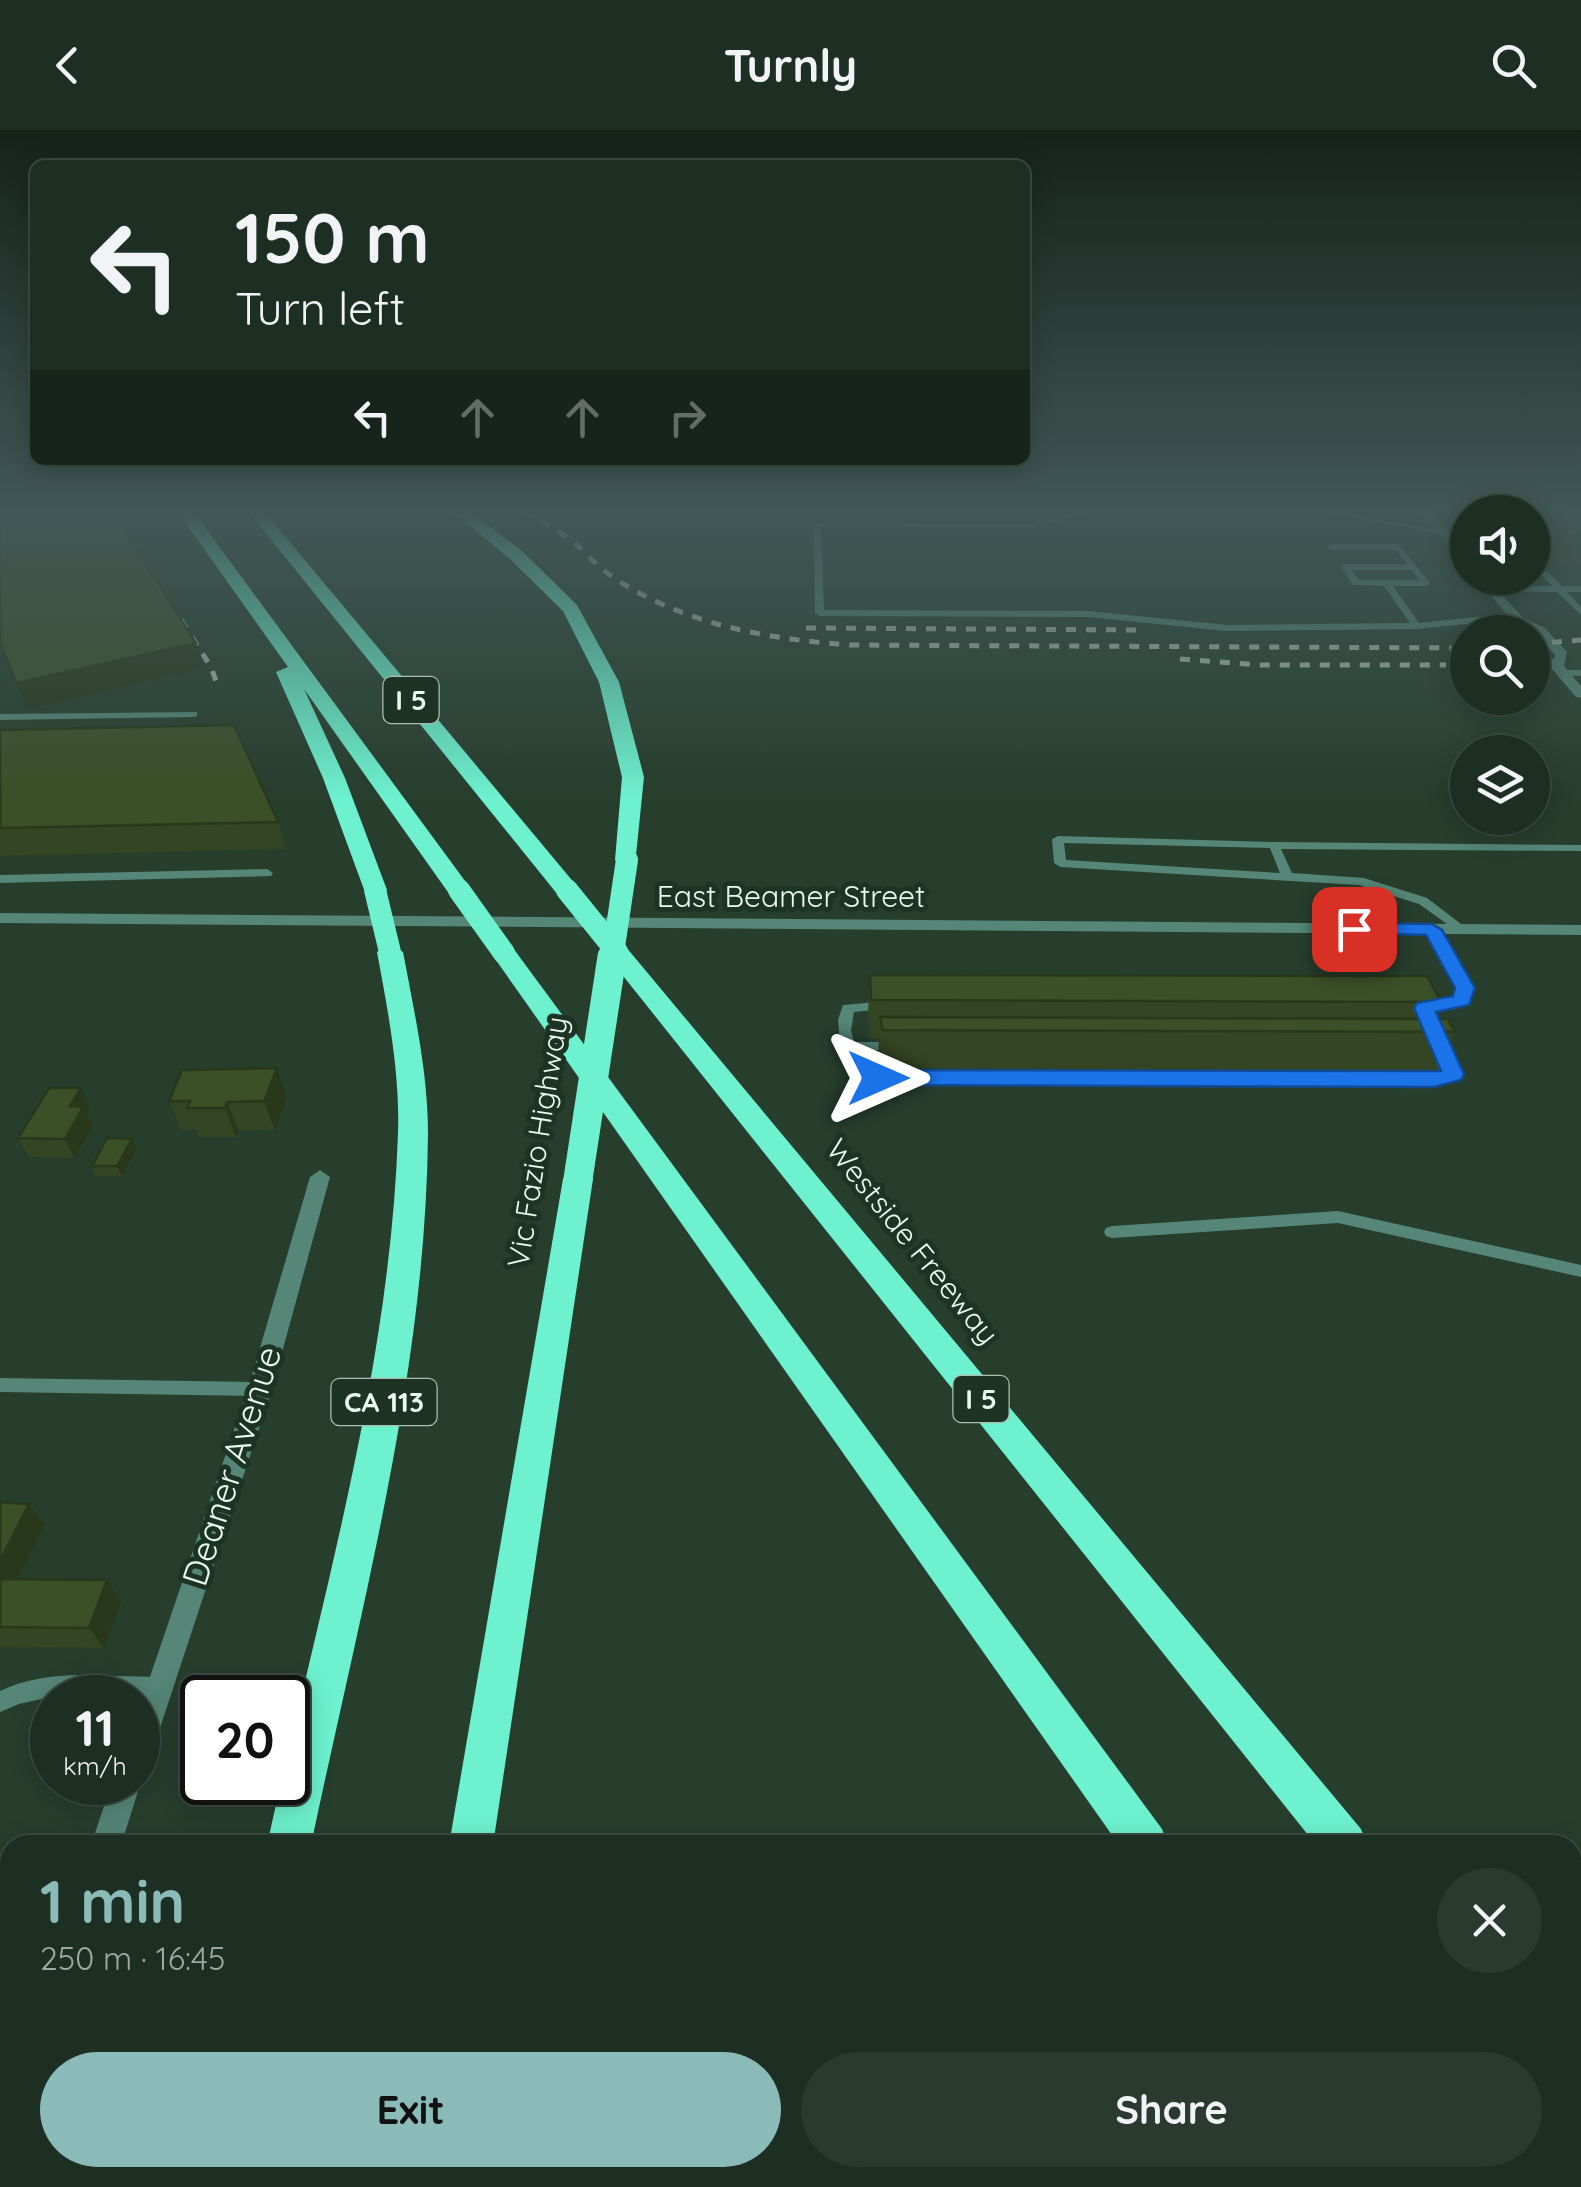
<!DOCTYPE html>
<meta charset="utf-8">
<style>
:root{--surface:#1d2e22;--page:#2a3a2f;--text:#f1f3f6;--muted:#a0a8a5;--line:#3b4a40;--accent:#8bbbb9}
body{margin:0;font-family:Quicksand,sans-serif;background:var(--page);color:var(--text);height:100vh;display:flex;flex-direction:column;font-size:38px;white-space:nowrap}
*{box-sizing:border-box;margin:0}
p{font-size:32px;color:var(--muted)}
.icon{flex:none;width:55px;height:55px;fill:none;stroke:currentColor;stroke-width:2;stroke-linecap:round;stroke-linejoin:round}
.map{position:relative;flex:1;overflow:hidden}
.side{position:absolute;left:0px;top:1705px;width:1582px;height:352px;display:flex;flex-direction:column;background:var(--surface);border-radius:30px 30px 0 0;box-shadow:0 5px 25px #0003,0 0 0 2px var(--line)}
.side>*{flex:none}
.hud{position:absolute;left:30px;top:30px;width:1000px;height:305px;border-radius:15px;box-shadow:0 5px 25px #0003,0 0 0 2px var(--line);background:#1d2e22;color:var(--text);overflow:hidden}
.fabs{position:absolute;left:1450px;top:365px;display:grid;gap:20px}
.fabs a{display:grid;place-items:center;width:100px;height:100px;border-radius:50%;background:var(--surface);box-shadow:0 5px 25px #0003,0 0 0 2px var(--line);font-size:50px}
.speed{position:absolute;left:30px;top:1545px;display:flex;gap:20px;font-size:50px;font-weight:700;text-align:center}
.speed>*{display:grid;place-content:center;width:130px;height:130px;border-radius:50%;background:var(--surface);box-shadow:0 5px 25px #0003,0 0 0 2px var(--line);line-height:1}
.speed small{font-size:25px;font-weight:400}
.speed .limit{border:5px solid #111;border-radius:15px;background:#fff;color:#111}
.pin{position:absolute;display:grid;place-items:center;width:85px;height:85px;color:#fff;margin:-42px;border-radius:20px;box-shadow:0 5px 15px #0006}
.me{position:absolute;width:110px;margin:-55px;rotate:90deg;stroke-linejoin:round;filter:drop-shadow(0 0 8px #0008)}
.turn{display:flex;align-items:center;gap:35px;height:210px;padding:0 40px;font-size:45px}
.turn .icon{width:130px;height:130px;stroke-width:2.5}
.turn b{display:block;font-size:70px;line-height:85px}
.lanes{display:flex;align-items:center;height:95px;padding:0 40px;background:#0003;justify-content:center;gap:50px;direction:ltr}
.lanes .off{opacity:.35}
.round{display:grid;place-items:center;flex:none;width:105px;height:105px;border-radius:52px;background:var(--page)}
.head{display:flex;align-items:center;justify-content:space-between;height:170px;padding:0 40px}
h1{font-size:60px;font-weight:800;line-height:75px;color:var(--accent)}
.cta{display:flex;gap:20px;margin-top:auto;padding:20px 40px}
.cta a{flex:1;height:115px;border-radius:60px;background:var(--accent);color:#111;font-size:40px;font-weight:800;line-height:115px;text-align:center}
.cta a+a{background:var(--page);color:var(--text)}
header{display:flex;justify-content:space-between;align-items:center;height:130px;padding:0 40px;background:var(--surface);font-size:45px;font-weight:800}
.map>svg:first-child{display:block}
</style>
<header><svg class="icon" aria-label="back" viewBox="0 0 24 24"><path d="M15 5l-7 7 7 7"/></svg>Turnly<svg class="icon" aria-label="search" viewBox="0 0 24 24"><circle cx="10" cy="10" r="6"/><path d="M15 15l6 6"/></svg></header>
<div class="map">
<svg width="1581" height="2057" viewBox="0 0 1581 2057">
<rect width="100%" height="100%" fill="#273e2d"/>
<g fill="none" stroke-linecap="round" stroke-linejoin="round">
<g fill="#558677" fill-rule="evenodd">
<path d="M1081,381H1092L1032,398L821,397L824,480L1088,481L1227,495L1410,493L1384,456L1353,455L1341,437L1345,434H1407L1396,420H1331L1327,417L1331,414H1398L1430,453L1426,456H1393L1419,493L1515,483L1520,486L1515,489L1416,499L1227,501L1088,487L820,486L815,483L814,393L1032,394ZM1351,440H1411L1419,450H1359Z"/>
<path d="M1319,381H1334L1446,402L1442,404Z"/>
<path d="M1483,381H1492L1493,382H1484Z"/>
<path d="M1532,427L1562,456H1581V462H1567L1581,477V485L1557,462L1488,461L1487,459L1491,456H1552L1532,435Z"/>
<path d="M1563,540H1581V546L1560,545L1558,543Z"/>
<path d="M197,582V586L193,587L0,590V584Z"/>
<path d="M1058,706L1274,712L1581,715V721L1281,719L1292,743L1364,748L1427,768L1465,797L1467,800L1461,804L1419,774L1359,755L1060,737L1054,733L1052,709ZM1064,713L1270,718L1280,743L1066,730Z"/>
<path d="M267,739L273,743L271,746L0,753V745Z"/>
<path d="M1432,796L1438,800L1472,858L1467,873C1451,880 1435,884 1417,881L1415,878L1417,875L1447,872L1456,868L1458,858L1426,800Z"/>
<path d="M889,871L894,872L896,875L894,878L854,882L851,900L854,912H896L903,916L896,920H858L881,943L1433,945L1445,942L1431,907L1438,903L1445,907L1460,944L1458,947L1433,955L878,953L864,944L838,916L840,913L838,890L843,875Z"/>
<path d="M1338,1081L1581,1135V1147L1338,1093L1112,1108L1106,1106L1104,1102L1106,1098L1112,1096Z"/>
<path d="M0,1248L260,1252L266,1254L269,1259L266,1264L260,1266L0,1262Z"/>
<path d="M77,1545L159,1547L166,1550L169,1557L166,1564L159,1567L55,1566L19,1574L0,1582V1561C25,1549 50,1546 77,1545Z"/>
<path d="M1206,2048H1234L1238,2057H1210Z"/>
</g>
<g fill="#558677" fill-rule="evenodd">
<path d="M320,1040L330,1047L272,1259L152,1622L148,1632L138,1636V1582L248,1259L310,1047Z"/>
<path d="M138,1642L141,1652L121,1715H91L112,1652H138Z"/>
<path d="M10,1983V2042L0,2046V1987Z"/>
</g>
<g fill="#558677" fill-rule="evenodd">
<path d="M1418,381H1428L1468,424V435Z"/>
<path d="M1476,448H1487L1523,488L1545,498L1567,522L1564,536L1581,556V568L1576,567L1552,539L1532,528V518L1554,529L1555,525L1537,504L1515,494Z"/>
<path d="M0,783L1581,795V805L0,793Z"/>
</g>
<g fill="#6df1ce" fill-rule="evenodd">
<path d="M177,381H193L468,755L471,760L468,765H450L304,559L345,648L387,760L384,765H366L323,648L276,542L288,537Z"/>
<path d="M248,381H264L576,755L579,760L576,765H558Z"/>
<path d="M452,381H469L522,421L577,475L619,552L644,647L635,735H619L615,730L622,647L599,552L563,481L510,429Z"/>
<path d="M390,814L403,822C414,881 428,942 428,1003C426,1243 360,1481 311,1715H267L281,1652H288V1624C335,1420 391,1214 398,1003C400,943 388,881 377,822Z"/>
<path d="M617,814L626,817L1361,1699L1367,1715H1316L608,827L604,822Z"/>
<path d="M504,815L513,818L1162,1699L1168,1715H1119L491,823Z"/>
<path d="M578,1038L589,1041L593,1049L493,1715H449L563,1049L567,1041Z"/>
<path d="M1572,1968L1581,1971V2030L1572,2026Z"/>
<path d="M190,2048H242L240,2057H188Z"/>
<path d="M389,2048H441L439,2057H387Z"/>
<path d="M1360,2048H1415L1419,2057H1364Z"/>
</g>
<g stroke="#acbdb0" stroke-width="5" stroke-dasharray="10 10" stroke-linecap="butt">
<path d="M524,381C542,391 560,401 576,414C587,424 597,436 610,445C681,494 766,509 850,515L1468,518"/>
<path d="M181,490L211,537L217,554"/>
<path d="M806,498L1146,500"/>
<path d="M1532,514L1581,510"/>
<path d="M1180,529L1261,535H1446"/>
</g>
<g stroke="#6df1ce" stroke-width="22">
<path d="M375,760L390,822"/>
<path d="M459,760L504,823"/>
<path d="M567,760L617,822"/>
<path d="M612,830L627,730"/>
</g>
<path stroke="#6df1ce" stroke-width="29" d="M578,1049L612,827"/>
</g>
<g fill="#334522">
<path d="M1498,381H1581V436H1551L1532,416V382H1500Z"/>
<path d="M0,600L278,692L286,719L0,726Z"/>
<path d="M870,845L1441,872L1434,888L1455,902L1438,940L881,938L878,925L879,908H869L868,883Z"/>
<path d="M287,967L275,1000L239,1001L236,1007H199L196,1000H181L169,971Z"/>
<path d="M90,978L87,984L93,996L75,1028L29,1027L18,1008Z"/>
<path d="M132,1009L137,1019L122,1046H96L92,1036Z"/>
<path d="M0,1372L29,1374L45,1395L18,1449L107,1450L122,1471L104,1518L0,1517Z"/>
</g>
<g fill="#29381b">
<path d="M196,513L204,538L27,579L16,553Z"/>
<path d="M277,938L287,967L275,1000L264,971Z"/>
<path d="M81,958L90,978L87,984L93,996L75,1028L65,1009L70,976Z"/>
<path d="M227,972L239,1001L236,1007L225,978Z"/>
<path d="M132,1009L137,1019L122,1046L117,1036Z"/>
<path d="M29,1374L45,1395L8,1469L0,1460V1431Z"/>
<path d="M107,1450L122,1471L104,1518L89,1498Z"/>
</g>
<g fill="#3b5027" stroke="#29381b" stroke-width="2.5">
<path d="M0,381H112L196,513L16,553L0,512Z"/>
<path d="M1539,381H1581V405H1563Z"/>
<path d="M234,595L278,692L0,698V600Z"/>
<path d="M870,845L1427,846L1441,872L871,870Z"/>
<path d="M880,887L1448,889L1455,902L883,900Z"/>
<path d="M277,938L264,971L227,972L225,978H187L190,971H169L182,940Z"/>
<path d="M49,958H81L70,976L83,977L65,1009L18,1008Z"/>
<path d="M107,1008L132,1009L117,1036H92Z"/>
<path d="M0,1372L29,1374L0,1431Z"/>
<path d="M0,1449L107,1450L89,1498L0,1497Z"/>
</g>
<linearGradient id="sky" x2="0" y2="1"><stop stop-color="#152219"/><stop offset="0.57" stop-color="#415857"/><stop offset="1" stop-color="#415857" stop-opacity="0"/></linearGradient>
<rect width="1581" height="669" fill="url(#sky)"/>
<path fill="#1a73e8" stroke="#114b97" stroke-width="2.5" d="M1354,793L1432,794L1442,800L1475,858L1469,875L1436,882L1464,944L1461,950L1434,957L878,955L868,948L878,940L1441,941L1414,878L1417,873L1453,866L1455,858L1426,805L1347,803L1345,799Z"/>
<g text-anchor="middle" stroke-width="10" stroke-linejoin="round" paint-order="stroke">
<g fill="#1d3323" stroke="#adbeb1" stroke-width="2.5">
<rect x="383.5" y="547" width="55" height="46" rx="8"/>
<rect x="953.5" y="1246" width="55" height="46" rx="8"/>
<rect x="331.5" y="1249" width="105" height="46" rx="8"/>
</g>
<g font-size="28" font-weight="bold" fill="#ebf9ee">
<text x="411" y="580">I 5</text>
<text x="981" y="1279">I 5</text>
<text x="384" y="1282">CA 113</text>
</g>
<g font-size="30" fill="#ebf9ee" stroke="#1d3323">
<text x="791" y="777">East Beamer Street</text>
<text transform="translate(538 1012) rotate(-81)" y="10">Vic Fazio Highway</text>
<text transform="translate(912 1112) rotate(51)" y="10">Westside Freeway</text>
</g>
<g font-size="35" fill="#ebf9ee" stroke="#1d3323">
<text transform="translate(232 1336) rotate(-72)" y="12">Deaner Avenue</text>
</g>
</g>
</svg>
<div class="fabs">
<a><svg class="icon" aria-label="sound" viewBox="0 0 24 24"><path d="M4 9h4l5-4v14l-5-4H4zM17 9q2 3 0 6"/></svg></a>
<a><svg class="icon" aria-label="search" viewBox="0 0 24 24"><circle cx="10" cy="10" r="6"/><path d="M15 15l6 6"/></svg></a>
<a><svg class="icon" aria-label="layers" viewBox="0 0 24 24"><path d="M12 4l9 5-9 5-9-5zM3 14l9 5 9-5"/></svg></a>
</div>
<div class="speed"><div>11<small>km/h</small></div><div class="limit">20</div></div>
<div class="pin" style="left:1354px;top:799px;background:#d93025"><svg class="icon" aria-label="arrive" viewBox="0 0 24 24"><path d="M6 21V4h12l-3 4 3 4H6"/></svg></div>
<svg class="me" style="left:878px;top:948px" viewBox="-20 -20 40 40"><path d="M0-17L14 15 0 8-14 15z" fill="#1a73e8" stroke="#fff" stroke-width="4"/></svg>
<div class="hud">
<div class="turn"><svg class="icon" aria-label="left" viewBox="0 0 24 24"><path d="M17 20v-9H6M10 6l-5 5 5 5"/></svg><div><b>150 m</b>Turn left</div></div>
<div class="lanes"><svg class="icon" aria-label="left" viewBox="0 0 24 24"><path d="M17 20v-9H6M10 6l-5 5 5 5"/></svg><svg class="icon off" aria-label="ahead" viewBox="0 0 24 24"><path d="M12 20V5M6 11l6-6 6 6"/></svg><svg class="icon off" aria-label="ahead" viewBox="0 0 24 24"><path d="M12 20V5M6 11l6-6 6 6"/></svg><svg class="icon off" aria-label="right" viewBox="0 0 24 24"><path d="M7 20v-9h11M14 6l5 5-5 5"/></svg></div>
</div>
<section class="side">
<div class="head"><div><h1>1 min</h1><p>250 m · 16:45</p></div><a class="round"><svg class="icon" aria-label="close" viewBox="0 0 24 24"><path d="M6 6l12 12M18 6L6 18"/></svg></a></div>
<div class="cta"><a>Exit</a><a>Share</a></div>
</section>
</div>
